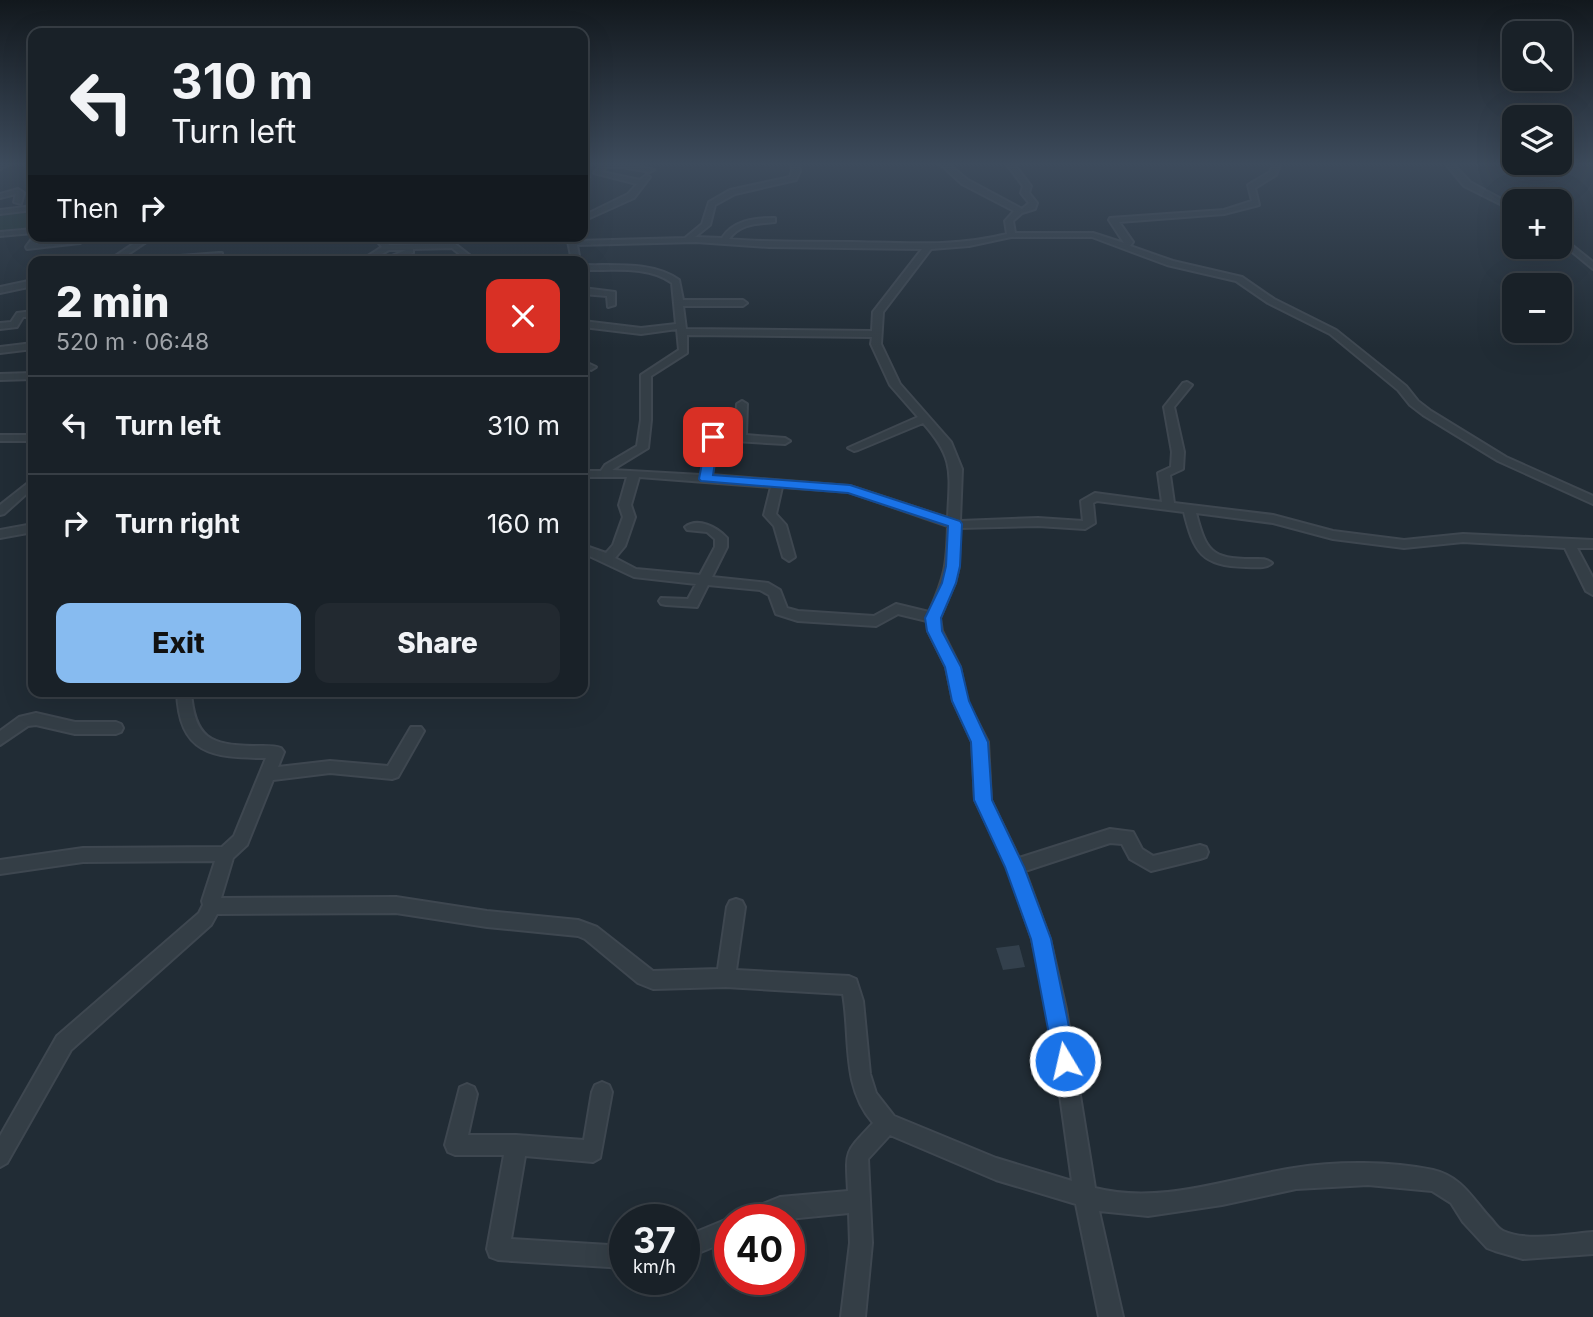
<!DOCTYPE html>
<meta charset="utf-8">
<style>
:root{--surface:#192128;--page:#222930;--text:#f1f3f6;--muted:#9fa3a8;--line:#373e45;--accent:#87bbf0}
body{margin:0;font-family:Inter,sans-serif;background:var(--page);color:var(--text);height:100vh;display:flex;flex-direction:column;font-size:26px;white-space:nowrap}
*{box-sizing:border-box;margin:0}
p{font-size:23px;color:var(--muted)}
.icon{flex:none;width:38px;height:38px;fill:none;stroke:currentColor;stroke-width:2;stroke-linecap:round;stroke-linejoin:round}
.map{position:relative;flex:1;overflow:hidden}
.drawer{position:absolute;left:28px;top:256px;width:560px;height:441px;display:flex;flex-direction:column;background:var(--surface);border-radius:14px;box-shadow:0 7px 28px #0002,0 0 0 2px var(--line)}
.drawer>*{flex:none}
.hud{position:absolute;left:28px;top:28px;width:560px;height:214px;border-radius:14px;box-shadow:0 7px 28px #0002,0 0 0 2px var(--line);background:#192128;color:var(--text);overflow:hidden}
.fabs{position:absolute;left:1502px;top:21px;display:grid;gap:14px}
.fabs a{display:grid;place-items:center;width:70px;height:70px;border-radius:14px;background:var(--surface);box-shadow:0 7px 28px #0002,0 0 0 2px var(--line);font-size:35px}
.speed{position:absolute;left:609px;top:1204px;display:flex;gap:14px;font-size:35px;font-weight:700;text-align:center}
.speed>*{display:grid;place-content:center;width:91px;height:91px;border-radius:50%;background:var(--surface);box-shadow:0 7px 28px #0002,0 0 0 2px var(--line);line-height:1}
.speed small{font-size:18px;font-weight:400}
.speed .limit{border:10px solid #d22;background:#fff;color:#111}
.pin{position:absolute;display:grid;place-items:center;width:60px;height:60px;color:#fff;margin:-30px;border-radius:14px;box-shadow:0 4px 10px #0006}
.me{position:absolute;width:77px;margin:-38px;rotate:351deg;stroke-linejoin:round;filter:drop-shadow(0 0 5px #0008)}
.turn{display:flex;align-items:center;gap:24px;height:147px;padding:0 28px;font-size:32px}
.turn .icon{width:91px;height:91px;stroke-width:2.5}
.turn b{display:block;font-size:49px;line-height:60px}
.then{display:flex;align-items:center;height:66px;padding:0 28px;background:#0003;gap:14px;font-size:26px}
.round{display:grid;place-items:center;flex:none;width:74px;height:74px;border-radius:14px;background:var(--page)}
.overview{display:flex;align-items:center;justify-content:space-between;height:119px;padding:0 28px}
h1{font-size:42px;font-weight:800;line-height:52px}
.button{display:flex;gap:14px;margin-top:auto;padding:14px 28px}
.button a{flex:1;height:80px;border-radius:14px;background:var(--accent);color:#111;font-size:28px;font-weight:800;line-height:80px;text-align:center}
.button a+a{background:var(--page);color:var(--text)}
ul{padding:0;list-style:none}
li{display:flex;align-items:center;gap:21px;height:98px;padding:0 28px;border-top:2px solid var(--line)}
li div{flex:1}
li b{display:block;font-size:26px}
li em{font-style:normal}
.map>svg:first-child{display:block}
</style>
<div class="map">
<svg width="1593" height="1317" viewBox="0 0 1593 1317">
<rect width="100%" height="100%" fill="#212c35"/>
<path fill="#233636" d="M33,209V230L0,233V213Z"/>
<path fill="#33404c" d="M1019,945L1025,967L1003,970L996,948Z"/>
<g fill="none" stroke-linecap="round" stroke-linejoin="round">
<defs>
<g id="minor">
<path d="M3,163H12L0,169V164Z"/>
<path d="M583,163L586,164L589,177L583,175Z"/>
<path d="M624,163L654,170L650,172L622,167H606L602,172L640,180L646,175L650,177L634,198L583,221V216L628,194L637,184L594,173L602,164Z"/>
<path d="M791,163H798L800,171L796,180L735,194L715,205L710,225L695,237L722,238C733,221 753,218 772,218H775V222C757,224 741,223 729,239C771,243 811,241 852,242C905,243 956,247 1007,234L1005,221L1014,211L962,184L939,163H947L968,180L1022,209L1029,203L1021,193L1023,186L1006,163H1013L1031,186L1029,193L1037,203L1035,209L1022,213L1013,221L1015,233H1093L1124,243L1109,220L1110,218L1224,210L1252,201L1248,185L1270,172L1274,163H1281L1276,175L1255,188L1259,205L1224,214L1119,222L1133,242L1130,246L1173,261L1242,277L1274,299L1336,330L1406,386L1418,401L1431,411L1506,457L1593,496V504L1498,461L1423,415L1410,405L1398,390L1330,334L1268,303L1236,281L1167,265L1092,237H1011L969,246L931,249L883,312L881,344L900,384L951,442L962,469L960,521L1038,518L1083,521L1081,501L1095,493L1162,502L1158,473L1171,467L1172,452L1164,407L1183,383L1187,382L1192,385L1174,407L1184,452L1183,469L1170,475L1174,503L1273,515L1333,531L1404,540L1463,534L1593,540V548H1577L1593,578V595L1586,591L1565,548L1463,542L1404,548L1333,539L1273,523L1196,513C1206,551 1211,559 1252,559C1260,559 1266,558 1272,563C1266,569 1255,567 1246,567C1201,566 1194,552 1184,512L1097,501L1093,503L1095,523L1085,529L1038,526L960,528L959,566L955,583L940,618L942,631L960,667L967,701L988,742L991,800L1019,858L1110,829L1133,832L1142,849L1153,856L1200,845L1206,847L1208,852L1206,857L1200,859L1151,871L1130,859L1122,844L1110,843L1025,871L1050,939L1066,1009L1095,1188C1161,1205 1229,1178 1294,1168C1336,1161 1391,1161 1433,1170C1463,1177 1473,1200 1492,1220C1495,1224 1499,1229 1503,1231C1526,1242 1568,1234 1593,1232V1254L1523,1259L1495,1251L1487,1248L1463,1222L1451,1203L1432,1191L1368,1185L1296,1189L1222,1205L1148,1216L1099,1211L1123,1317H1099L1076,1204L996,1180L890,1135L868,1159L872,1243L865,1317H841L850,1243L849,1213L778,1220H741L744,1212L780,1197L848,1191C846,1149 844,1154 873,1123C841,1086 851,1038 843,994L726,987L653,989L638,983L585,939L578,936L487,927L396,913L217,914L211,925L71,1050L7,1163L0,1167V1136L57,1036L199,913L203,905L202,901L215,861L83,862L0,874V860L83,848L222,847L234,836L266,758C211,758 179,754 177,691H191C194,738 210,745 254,746C263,746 273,745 281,748L284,752L278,767L330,761L388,766L411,727H421L424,731L398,777L392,779L330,773L273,780L247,845L233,858L221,898L396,897L487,911L578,920L597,927L653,971L718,969L727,907L730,901L736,899L742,901L745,907L736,970L849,976L856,979L863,1001L870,1074L876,1093L894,1116L996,1158L1072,1181L1048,1009L1032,939L1007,867L975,800L972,742L953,701L946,667L928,631L927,621L898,614L876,626L798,621L776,614L769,595L760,590L708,585L697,607L666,605L661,604L659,601L661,598L688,599L696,584L634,577L583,553V545L606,553L613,545L623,517L619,505L627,477H583V471H601L605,465L637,446L641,420V375L679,350L677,329L641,334L583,327V321L641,328L676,324L672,283C648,265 611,271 583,270V265C614,266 652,261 679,280L683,300H743L747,303L743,306H683L686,329L872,331L873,312L922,249L769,247L696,242L577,245L580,261H572L567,236H575L576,241L685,238L702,224L709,202L730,190L790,177L792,171ZM687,335L872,337L871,344L890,385L918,417L848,448L854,451L858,450L923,423C955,459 950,472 948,518L850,486L712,475L718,440L785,444L790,441L785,438L746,435L747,404L742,401L737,404L735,435L700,433L701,413L696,410L691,413L689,434L693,438L707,440L701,475L612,470L648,448L651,420V376L687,353ZM639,477L771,487L764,515L774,526L783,557L789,561L795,557L786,525L776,514L782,487L849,492L948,526C947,565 945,577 929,612L896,604L874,616L798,611L787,608L780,590L768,583L712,577L727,547V538C717,527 698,517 685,527L687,530L707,532L715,539V547L700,575L636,569L615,558L625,546L635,517L631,505Z"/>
<path d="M1445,163H1452L1470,182L1514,206V211L1464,186Z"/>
<path d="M18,189L24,193L21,204L14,202L16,194L0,198V194Z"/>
<path d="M33,206V210L0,214V210Z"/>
<path d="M33,229V233L0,236V232Z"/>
<path d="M1559,235L1593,262V269L1559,241Z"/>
<path d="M34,236H42L36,244L80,239L84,241L80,243L27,249L26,247Z"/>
<path d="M145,236H155L118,261H108Z"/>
<path d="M373,236H381L389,245L454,243L477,261H468L452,248L413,249V253L392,261H380L406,250H389L370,261H360L382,247Z"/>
<path d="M517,236H539L535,238Z"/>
<path d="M219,253H222V257L184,261H150L154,258Z"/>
<path d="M33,280V286L0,293V287Z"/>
<path d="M583,288L615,292V305L608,307L607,296L583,294Z"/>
<path d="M33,311V317H23L17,327L0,329V323L11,322L17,313Z"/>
<path d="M33,343V349L0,353V347Z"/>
<path d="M583,361L596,367L591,370L583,367Z"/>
<path d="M33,373V379L0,380V374Z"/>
<rect x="0" y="435" width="33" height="6"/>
<path d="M33,479V488L4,514L0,515V505Z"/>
<path d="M33,524V532L0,538V530Z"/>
<path d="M36,713L75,722H116L121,724L123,728L121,732L116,734H75L36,725L28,726L0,745V731L19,717Z"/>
<path d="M602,1082L609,1085L612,1092L600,1158L593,1162L525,1156L511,1239L625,1246V1268L498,1260L490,1257L487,1249L504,1155H455L448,1152L445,1145L460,1087L467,1084L474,1087L477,1094L468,1135H516L584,1140L592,1092L595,1085Z"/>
<path d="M730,1218L734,1220H730V1240L684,1259V1237Z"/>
</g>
</defs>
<use href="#minor" stroke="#3e4750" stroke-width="4"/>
<use href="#minor" fill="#343e46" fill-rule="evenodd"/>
</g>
<linearGradient id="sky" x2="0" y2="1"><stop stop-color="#12181d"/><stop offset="0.47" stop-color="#3d4b5c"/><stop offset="1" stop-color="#3d4b5c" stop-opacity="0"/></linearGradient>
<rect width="1593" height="348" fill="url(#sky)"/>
<path fill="#1a73e8" stroke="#114b97" stroke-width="2" d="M713,434L719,437L713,475L850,485L960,521L962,524L960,566L956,583L941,618L942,631L961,667L969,701L988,742L992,800L1024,867L1051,939L1076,1061L1073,1069L1065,1072L1057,1069L1054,1061L1031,939L1005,867L974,800L971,742L952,701L945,667L927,631L925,618L942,583L946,566L948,526L848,493L701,481L699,479L707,437Z"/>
</svg>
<div class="fabs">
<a><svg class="icon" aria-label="search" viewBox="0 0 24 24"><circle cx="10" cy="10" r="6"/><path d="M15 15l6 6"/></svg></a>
<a><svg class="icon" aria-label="layers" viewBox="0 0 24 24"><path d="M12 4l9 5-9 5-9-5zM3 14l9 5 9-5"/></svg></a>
<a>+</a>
<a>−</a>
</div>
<div class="speed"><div>37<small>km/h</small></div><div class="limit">40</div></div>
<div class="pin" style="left:713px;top:437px;background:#d93025"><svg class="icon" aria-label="arrive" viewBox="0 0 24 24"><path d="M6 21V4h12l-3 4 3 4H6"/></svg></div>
<svg class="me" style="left:1065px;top:1061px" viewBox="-20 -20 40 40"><circle r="17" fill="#1a73e8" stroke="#fff" stroke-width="3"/><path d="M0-11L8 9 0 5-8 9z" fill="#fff"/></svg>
<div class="hud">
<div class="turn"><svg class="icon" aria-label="left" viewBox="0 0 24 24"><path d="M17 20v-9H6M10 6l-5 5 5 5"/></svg><div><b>310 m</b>Turn left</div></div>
<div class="then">Then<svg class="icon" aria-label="right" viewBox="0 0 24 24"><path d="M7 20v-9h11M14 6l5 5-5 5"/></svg></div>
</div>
<section class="drawer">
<div class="overview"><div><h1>2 min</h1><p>520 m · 06:48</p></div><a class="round" style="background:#d93025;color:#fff"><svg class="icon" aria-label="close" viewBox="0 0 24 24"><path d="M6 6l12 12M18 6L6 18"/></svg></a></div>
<ul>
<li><svg class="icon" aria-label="left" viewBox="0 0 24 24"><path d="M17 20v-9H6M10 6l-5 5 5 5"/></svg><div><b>Turn left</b></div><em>310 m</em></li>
<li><svg class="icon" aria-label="right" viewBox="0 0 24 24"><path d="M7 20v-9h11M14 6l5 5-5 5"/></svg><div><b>Turn right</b></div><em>160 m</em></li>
</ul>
<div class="button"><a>Exit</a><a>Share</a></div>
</section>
</div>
